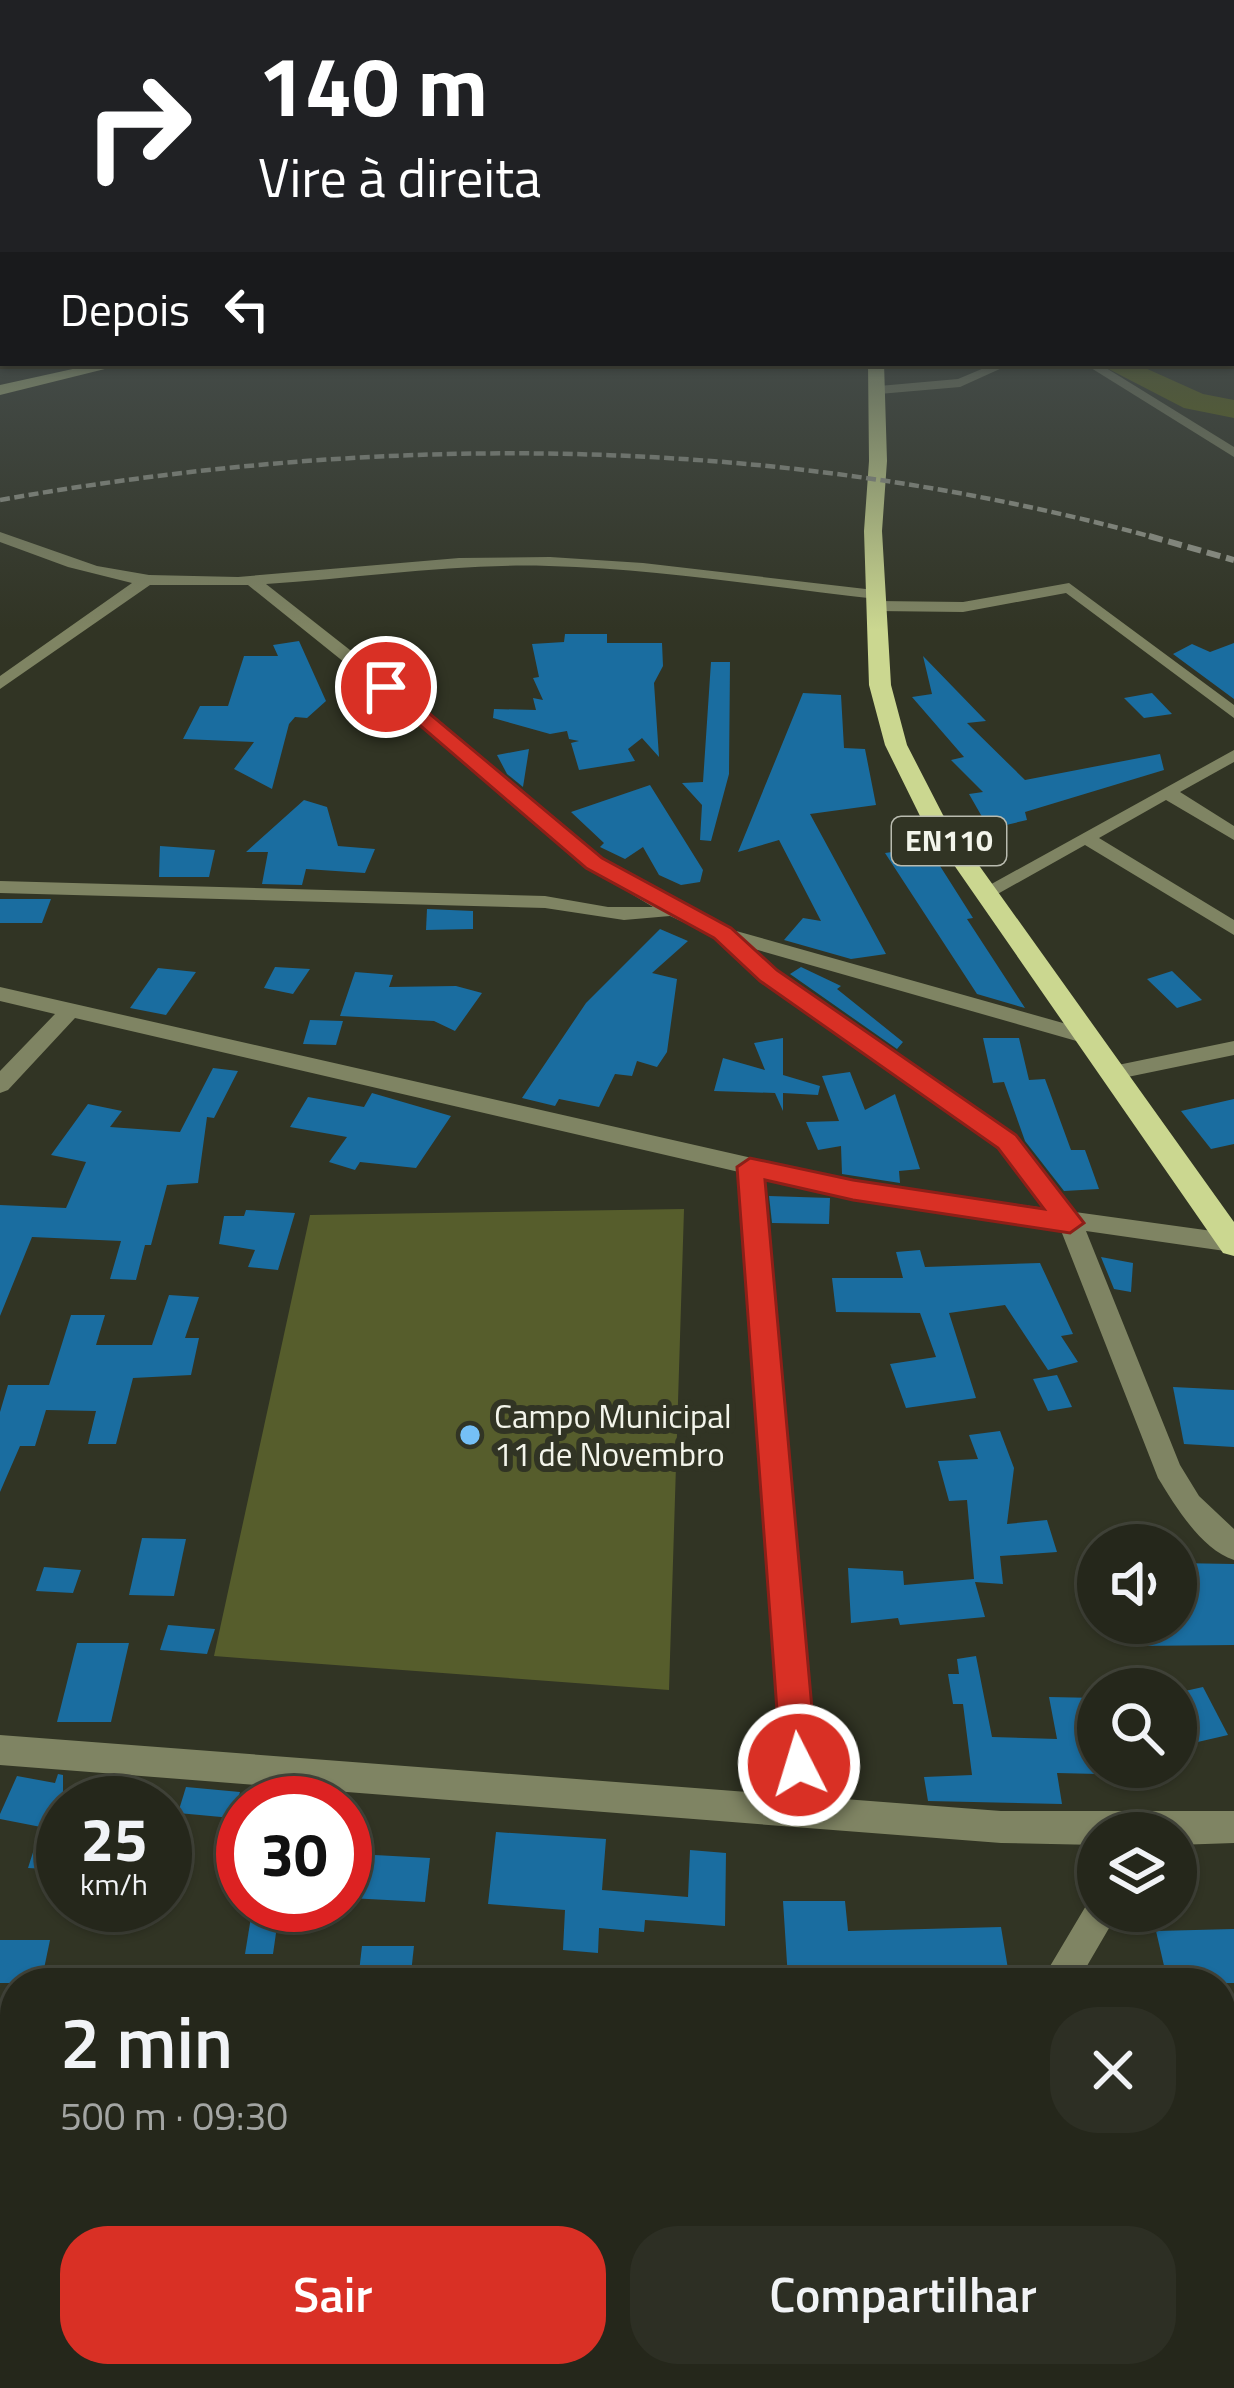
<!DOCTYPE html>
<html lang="pt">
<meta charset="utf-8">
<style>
:root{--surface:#25271b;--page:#2d2f24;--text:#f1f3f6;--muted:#a3a5a3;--line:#42443a;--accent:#d93025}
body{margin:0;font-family:"Titillium Web",sans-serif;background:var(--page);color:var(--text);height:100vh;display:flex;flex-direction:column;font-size:45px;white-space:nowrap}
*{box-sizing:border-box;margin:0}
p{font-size:39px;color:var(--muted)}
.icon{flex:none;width:66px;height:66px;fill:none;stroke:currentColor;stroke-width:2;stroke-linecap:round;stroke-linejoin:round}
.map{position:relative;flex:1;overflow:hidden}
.details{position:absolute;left:0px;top:1968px;width:1236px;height:420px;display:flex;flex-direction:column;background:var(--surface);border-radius:48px 48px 0 0;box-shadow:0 3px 9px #0004,0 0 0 3px var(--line)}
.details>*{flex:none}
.guide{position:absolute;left:0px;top:0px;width:1236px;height:366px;box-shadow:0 3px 9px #0004,0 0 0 3px var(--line);background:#202124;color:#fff;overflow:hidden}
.controls{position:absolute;left:1077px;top:1524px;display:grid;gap:24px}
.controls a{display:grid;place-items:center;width:120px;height:120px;border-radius:50%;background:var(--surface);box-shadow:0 3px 9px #0004,0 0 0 3px var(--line);font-size:60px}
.speed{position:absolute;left:36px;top:1776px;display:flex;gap:24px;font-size:60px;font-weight:700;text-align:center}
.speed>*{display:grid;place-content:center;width:156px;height:156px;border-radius:50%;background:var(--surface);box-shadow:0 3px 9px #0004,0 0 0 3px var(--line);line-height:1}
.speed small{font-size:30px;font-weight:400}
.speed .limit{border:18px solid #d22;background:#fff;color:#111}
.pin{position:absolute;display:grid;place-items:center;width:102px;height:102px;color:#fff;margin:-51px;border:6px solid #fff;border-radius:50%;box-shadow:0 3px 12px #0007}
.me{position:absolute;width:132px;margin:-66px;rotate:355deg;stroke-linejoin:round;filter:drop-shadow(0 0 9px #0008)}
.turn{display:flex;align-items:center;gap:42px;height:252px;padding:0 60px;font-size:54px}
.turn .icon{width:156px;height:156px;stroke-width:2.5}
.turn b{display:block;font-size:84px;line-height:102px}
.then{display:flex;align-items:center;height:114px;padding:0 60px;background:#0003;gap:24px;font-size:45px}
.round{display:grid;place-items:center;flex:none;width:126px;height:126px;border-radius:48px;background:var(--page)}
.head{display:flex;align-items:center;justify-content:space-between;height:204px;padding:0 60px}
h1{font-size:72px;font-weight:600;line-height:90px}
.action{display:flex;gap:24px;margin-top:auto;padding:24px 60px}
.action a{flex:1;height:138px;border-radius:48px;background:var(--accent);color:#fff;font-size:48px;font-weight:600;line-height:138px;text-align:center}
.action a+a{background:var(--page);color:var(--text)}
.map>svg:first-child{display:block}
</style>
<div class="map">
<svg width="1234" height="2388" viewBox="0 0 1234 2388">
<rect width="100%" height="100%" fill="#313424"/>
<path fill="#565d2c" d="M684,1209L669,1690L214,1656L310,1215Z"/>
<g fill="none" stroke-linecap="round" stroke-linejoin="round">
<path fill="#636c10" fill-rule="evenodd" d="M1097,363H1134L1203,394L1234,400V418L1184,408Z"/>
</g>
<g fill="#1a6da0">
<path d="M565,634H607V643H662L663,666L654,683L659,757L642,738L628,749L635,761L579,770L571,743L579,741L569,739L567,731L550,734L493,718L494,709L536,710L533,698L543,700L533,678L539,677L532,644L564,642Z"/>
<path d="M299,641L326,701L307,718L295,717L289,724L272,789L234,769L254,742L183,739L200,706H228L244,656H278L273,645Z"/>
<path d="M1234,643V699L1173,654L1192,644L1210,652Z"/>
<path d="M923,656L986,721L967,723L1025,780L1160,754L1164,770L1025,812L1027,820L989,829L969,794L983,792L951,760L964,757L912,697L932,694Z"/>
<path d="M711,662H730L729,774L711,841L700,840L702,805L682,783L703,782Z"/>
<path d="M803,693L841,695L844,748L865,749L876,805L810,814L886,954L851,959L784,940L803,918L821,921L779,840L738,852Z"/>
<path d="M1152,693L1172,714L1144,718L1124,698Z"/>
<path d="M529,749L523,787L507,774L497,755Z"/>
<path d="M650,785L703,870L700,882L681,885L659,875L643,847L625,859L600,847L604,843L571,812Z"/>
<path d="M304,800L327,807L338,846L375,849L365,873L306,869L302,885L262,884L268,852H246Z"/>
<path d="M160,846L215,850L209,877H159Z"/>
<path d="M928,847L973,918L967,919L1025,1008L977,994L885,853Z"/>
<path d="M0,899H51L42,923H0Z"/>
<path d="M427,909L473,911V929L426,930Z"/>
<path d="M660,929L688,941L652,973L677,979L667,1052L657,1067L637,1061L632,1076L615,1074L599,1107L559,1099L555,1106L522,1098L586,1003Z"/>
<path d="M275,967L310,969L293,994L264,988Z"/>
<path d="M801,967L841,986L837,989L903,1042L897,1049L790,974Z"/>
<path d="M158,968L196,972L166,1015L130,1008Z"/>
<path d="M1172,971L1202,1000L1177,1008L1147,979Z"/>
<path d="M355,972L393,975L389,987L456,986L482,993L455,1031L434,1021L340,1016Z"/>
<path d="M310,1020L343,1021L336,1045L303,1044Z"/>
<path d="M783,1038V1075L820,1086L818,1095L783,1093V1111L775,1093L714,1091L723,1058L765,1070L754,1043Z"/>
<path d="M983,1038H1019L1029,1080L1045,1079L1071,1150H1085L1099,1189L1064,1191L1025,1141L1004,1082L993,1083Z"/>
<path d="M213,1068L238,1071L214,1118L207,1117L198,1183L167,1185L151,1245H145L136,1280L110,1279L121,1241L32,1237L0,1316V1205L66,1208L86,1162L51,1155L88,1104L122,1111L110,1127L180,1132Z"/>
<path d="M850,1072L865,1110L895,1094L920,1169L899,1171L900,1183L842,1174L841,1146L818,1150L806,1122L839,1121L822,1076Z"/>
<path d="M372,1093L451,1116L416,1168L360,1162L355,1170L329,1162L347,1137L290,1127L308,1097L364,1107Z"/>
<path d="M1234,1099V1144L1211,1149L1181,1111Z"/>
<path d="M769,1196L830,1198L829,1224L772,1223Z"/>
<path d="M246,1210L295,1213L278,1270L248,1267L255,1250L219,1244L224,1216H244Z"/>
<path d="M920,1250L925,1267L1040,1263L1073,1334L1061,1336L1078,1362L1048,1370L1005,1305L949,1313L976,1398L906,1408L890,1364L936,1357L920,1313L836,1312L832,1278H903L896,1252Z"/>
<path d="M1101,1257L1133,1263L1131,1292L1114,1289Z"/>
<path d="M169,1295L199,1297L185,1338H199L191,1375L133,1378L116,1444H88L96,1411L46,1410L35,1446H20L0,1492V1412L8,1385H49L71,1315H105L96,1345H152Z"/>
<path d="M1057,1375L1072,1407L1048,1411L1033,1379Z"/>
<path d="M1173,1387L1234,1390V1447L1184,1444Z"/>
<path d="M1000,1431L1014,1468L1007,1524L1047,1520L1057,1552L1000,1556L1003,1584L975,1582L985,1617L900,1625L898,1618L851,1623L848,1568L903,1571L904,1585L974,1579L967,1500L949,1501L938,1461L978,1459L969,1435Z"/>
<path d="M142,1538L186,1539L174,1596L129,1595Z"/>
<path d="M1176,1563L1234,1564V1645L1135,1646L1130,1623H1176Z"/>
<path d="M44,1567L81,1570L73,1593L36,1591Z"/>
<path d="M168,1625L215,1629L207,1654L160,1650Z"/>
<path d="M77,1643H129L111,1722H57Z"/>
<path d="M976,1656L992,1737L1057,1739L1049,1697L1098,1698V1774L1057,1773L1062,1804L928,1801L924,1777L972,1775L963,1704H953L948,1674H959L957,1659Z"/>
<path d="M1203,1687L1228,1735L1176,1747V1693Z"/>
<path d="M58,1774L63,1775V1870L28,1868L41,1827L0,1819V1814L17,1776L55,1783Z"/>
<path d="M186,1787L240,1792L232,1818L178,1813Z"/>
<path d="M496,1832L606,1839L602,1890L688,1897L690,1850L726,1853L725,1926L645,1920L644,1932L599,1928L598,1953L563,1950L565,1910L488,1904Z"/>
<path d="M356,1854L430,1858L425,1902L349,1898Z"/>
<path d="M783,1901H845L848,1931L1001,1927L1008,1969L890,1972L891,1983L788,1979Z"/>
<path d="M253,1905H280L273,1954H245Z"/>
<path d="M1234,1929V1983H1168L1156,1931Z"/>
<path d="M0,1940H50L41,1983H0Z"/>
<path d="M362,1946H414L411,1973L359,1972Z"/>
</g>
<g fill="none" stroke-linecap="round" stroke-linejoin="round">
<g fill="#7f8463" fill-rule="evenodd">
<path d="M996,363H1013L960,387L879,394L872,390L879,386L958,379Z"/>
<path d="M1083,363H1098L1234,447V457Z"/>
<path d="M0,532L97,566L149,575L238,577L459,558L550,557L643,563L883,591L885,594L877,599C768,587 659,569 549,566C454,563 360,578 266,584L392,683L601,859L673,902L729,929L1095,1032L1098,1037L1095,1042L1087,1044L751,948L776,970L1015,1136L1075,1212L1234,1234L1232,1252L1086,1231L1180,1465L1199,1496L1234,1529V1560C1201,1549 1176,1507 1158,1478L1060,1228L853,1199L763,1178L818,1797L1001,1811H1234V1843L1176,1845V1833H1098V1845L1001,1843L0,1765V1735L786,1795L739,1172L75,1018L8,1090L0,1093V1071L55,1014L0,1001V987L853,1181L1045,1208L999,1148L762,980L719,939L670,916L624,920L545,908L0,893V881L545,896L608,907H653L587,867L380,691L248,585H150L0,689V676L132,583L68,567L0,542Z"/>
<path d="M1069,583L1234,705V718L1066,593L963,612L877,611L869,606L877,601L963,602Z"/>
<path d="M1234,750V762L1180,792L1234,826V840L1166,800L1099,838L1234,920V935L1085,845L994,896H980L977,892Z"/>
<path d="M1234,1041V1055L1113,1080L1102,1073L1113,1066Z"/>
<path d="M1098,1896V1911H1119L1077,1983H1040L1090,1899Z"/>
<path d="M756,2373H803L796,2388H749Z"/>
<path d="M898,2373H938L939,2388H899Z"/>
</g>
<g fill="#cbd790" fill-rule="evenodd">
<path d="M100,363H129L0,395V385Z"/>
<path d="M868,363H884L887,461L882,531L891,685L907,745L943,815L1234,1222V1256L1223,1253L920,816L885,745L869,685L864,531L869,461Z"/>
</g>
<path stroke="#95988b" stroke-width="4.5" stroke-dasharray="10 4.5" stroke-linecap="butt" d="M0,500C387,431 779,434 1160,539"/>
<path stroke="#95988b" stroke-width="6" stroke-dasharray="14 6" stroke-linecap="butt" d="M1149,536L1234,560"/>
</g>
<linearGradient id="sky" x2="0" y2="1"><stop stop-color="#1b1d14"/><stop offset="0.47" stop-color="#485050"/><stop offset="1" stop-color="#485050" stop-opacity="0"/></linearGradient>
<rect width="1234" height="630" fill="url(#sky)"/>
<path fill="#d93025" stroke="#8d1f18" stroke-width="3" d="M380,683H393L602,858L731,928L777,970L1016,1135L1084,1223L1070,1233L853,1200L765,1180L817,1765L812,1777L799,1782L786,1777L781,1765L737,1167L750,1158L853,1180L1044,1209L998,1148L760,981L714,938L586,868L380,691Z"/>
<circle fill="#75c0f6" stroke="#313424" stroke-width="4.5" cx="470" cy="1435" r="12"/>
<g text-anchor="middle" stroke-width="12" stroke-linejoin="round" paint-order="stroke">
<rect fill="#313424" stroke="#b9bbaf" stroke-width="3" x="892" y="817" width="114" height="48" rx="9"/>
<g font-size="30" font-weight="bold" fill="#f3f5eb">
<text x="949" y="851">EN110</text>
</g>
<g font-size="33" fill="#f3f5eb" stroke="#313424" text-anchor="start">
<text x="494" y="1428">Campo Municipal<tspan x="494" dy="38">11 de Novembro</tspan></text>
</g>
</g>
</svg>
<div class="controls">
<a><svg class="icon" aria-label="sound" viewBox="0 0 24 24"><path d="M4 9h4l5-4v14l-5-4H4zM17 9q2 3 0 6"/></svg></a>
<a><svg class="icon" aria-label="search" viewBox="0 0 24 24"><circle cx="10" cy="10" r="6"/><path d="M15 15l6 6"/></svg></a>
<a><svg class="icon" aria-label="layers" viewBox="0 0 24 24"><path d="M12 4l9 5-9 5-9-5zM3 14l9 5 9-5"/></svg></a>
</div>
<div class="speed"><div>25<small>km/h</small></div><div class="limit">30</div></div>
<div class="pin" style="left:386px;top:687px;background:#d93025"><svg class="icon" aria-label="arrive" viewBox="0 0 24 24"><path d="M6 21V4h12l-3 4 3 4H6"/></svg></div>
<svg class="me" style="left:799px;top:1765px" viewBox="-20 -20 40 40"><circle r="17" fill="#d93025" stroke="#fff" stroke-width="3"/><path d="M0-11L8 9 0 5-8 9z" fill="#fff"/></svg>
<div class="guide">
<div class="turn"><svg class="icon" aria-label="right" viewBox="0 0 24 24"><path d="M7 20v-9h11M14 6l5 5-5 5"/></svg><div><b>140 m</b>Vire à direita</div></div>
<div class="then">Depois<svg class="icon" aria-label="left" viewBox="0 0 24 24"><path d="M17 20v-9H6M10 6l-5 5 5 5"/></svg></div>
</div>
<section class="details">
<div class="head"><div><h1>2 min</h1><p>500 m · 09:30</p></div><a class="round"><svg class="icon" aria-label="close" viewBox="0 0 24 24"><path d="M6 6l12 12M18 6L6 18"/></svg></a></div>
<div class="action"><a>Sair</a><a>Compartilhar</a></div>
</section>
</div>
